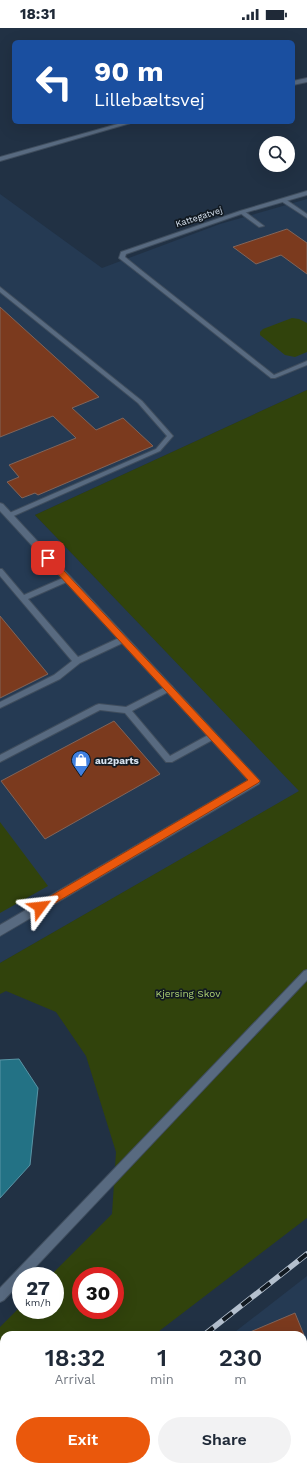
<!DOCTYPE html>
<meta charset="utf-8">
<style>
:root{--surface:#fff;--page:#f2f2f3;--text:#1f2937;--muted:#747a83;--accent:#ea580c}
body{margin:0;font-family:"Work Sans",sans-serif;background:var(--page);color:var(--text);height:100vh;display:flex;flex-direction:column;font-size:15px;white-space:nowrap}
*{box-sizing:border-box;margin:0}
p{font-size:13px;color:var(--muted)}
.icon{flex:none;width:22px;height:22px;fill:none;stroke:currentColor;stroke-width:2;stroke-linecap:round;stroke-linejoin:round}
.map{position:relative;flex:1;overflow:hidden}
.panel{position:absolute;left:0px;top:1303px;width:307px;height:140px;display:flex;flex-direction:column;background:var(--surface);border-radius:12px 12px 0 0;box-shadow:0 4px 16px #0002}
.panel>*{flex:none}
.hud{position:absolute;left:12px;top:12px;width:283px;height:84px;border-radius:6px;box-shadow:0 4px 16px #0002;background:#1a4fa0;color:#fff;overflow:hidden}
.buttons{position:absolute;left:259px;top:108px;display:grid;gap:8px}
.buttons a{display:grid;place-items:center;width:36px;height:36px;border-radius:50%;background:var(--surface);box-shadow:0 4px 16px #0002;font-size:20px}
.speed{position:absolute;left:12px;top:1239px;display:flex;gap:8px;font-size:20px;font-weight:700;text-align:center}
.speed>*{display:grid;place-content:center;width:52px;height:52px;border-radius:50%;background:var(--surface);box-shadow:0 4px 16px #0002;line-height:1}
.speed small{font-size:10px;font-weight:400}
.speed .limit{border:6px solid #d22;background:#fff;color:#111}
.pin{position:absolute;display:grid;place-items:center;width:34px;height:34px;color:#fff;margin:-17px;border-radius:8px;box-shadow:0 2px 6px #0006}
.me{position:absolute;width:44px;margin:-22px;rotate:60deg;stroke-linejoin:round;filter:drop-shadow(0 0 3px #0008)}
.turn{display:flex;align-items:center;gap:14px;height:84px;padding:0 16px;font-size:18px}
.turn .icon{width:52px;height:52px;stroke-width:2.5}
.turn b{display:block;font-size:28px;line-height:34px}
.eta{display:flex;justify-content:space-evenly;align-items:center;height:68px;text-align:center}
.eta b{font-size:24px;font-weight:600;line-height:28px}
.cta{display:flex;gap:8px;margin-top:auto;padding:8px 16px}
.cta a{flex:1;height:46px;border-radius:24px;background:var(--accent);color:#fff;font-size:16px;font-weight:600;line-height:46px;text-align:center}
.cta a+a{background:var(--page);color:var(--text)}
.status{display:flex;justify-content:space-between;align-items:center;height:28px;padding:0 20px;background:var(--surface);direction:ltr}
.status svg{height:11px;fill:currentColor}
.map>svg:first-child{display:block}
</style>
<div class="status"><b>18:31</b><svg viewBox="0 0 49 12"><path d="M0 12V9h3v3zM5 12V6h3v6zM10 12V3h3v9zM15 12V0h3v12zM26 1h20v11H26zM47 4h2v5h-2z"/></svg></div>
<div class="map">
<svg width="307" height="1443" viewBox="0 0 307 1443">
<rect width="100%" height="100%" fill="#213144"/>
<g fill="#253a53">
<path d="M0,166L102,240L220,196L307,171V362L35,487L300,763L0,935Z"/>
<path d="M307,1248V1443H56L61,1439H303V1307H231Z"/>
</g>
<g fill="#31430c" fill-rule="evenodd">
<path d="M292,290L299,291L307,295V324L295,329L285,327L260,307V304L263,301Z"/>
<path d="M307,362V1190L154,1307H4V1421L0,1424V1299L21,1278V1282H55V1248H50L112,1186L116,1124L86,1028L56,984L6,963L0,966V935L299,763L35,487ZM81,1248H115V1282H81Z"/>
<path d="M0,794L48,858L0,885Z"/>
</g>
<path fill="#237285" stroke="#5994a5" d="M19,1031L38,1060L30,1137L0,1170V1032Z"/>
<g fill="#7b3a1e" stroke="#816459">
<path d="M287,201L307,215V246L281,227L256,236L233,219Z"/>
<path d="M0,279L99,369L72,380L96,402L123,390L153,418L38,467L35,465L22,470L7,454L19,449L9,437L76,410L53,388L0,409Z"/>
<path d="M0,588L48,646L0,670Z"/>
<path d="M114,693L160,746L45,811L1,753Z"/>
<path d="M295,1285L304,1307H243Z"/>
</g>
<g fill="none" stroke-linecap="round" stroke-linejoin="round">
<defs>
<g id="service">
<path d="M281,171H285L307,186V190L281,173Z"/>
<path d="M240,183H244L264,198L259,199L240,185Z"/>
<path d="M137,242H141L274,347L307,333V337L275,350H271L137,244Z"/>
<path d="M0,259L142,373L173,408L160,423L9,490L6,488L7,486L156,421L167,408L138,375L0,264Z"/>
<path d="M0,541H2L24,567L65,549H69L71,551L69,553L28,571L78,629L121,609L124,608L128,611L127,613L80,635L60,651L0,680V674L54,647L72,633L0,548Z"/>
<path d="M169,657L172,658L173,660L172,662L132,683L170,728L210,706H216L217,708L216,710L172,734H166L125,685L100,682L0,734V727L96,677L99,676L126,679Z"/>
<path d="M307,942V952L27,1248H21V1254L4,1272L0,1274V1260L304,943Z"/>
</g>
<g id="minor">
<path d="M307,163V167L244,185L126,226L125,229L141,242V244H137L119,230L121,224L240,183Z"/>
<path d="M0,475L3,476L260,753L259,756L0,908V897L248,752L0,483Z"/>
</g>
<g id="tertiary">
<path d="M307,50V54L293,57V53Z"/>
<path d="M125,94H134L0,133V129Z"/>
</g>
</defs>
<use href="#service" stroke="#3f4d5d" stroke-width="2"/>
<use href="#minor" stroke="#3f4d5d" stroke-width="2"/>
<use href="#tertiary" stroke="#3f4d5d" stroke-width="2"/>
<use href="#service" fill="#586a80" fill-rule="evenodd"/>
<use href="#minor" fill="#586a80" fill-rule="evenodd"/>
<use href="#tertiary" fill="#586a80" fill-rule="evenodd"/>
<defs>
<g id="rail">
<path d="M204,1307L307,1226"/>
<path d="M29,1443L34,1439"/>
</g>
</defs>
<use href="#rail" stroke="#b4c0ce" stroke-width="5.5"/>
<use href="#rail" stroke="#111921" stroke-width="4" stroke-dasharray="12" stroke-linecap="butt"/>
</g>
<path fill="#ea580c" stroke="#983908" d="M45,528H50L260,753L258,755L40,884L37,882L35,879L37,876L248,752L45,532Z"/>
<defs>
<symbol id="shop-pin" viewBox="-11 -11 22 30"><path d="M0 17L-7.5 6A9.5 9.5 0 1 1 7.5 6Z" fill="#3f7fe0" stroke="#111921"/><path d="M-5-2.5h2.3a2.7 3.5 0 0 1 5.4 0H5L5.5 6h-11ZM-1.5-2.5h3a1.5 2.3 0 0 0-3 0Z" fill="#fff"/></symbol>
</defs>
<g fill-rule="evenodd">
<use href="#shop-pin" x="70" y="721" width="22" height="30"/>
</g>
<g text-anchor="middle" stroke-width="3.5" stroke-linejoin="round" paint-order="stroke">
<g font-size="9" fill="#d7e2ef" stroke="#111921">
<text transform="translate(199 189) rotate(-18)" y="3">Kattegatvej</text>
</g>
<g font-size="10" font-weight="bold" fill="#d7e2ef" stroke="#111921" text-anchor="start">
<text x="95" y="736">au2parts</text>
</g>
<g font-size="10" fill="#aed273" stroke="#111921">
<text x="188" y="969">Kjersing Skov</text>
</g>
</g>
</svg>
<div class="buttons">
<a><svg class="icon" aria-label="search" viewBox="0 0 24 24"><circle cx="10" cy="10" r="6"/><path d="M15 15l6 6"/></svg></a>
</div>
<div class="speed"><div>27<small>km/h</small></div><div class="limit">30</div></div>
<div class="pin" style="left:48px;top:530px;background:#d93025"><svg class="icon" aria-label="arrive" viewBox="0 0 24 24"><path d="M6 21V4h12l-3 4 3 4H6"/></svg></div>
<svg class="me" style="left:40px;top:879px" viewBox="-20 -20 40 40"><path d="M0-17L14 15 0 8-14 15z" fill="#ea580c" stroke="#fff" stroke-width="4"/></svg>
<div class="hud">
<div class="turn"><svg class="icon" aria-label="left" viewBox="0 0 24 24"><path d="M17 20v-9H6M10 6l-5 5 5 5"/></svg><div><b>90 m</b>Lillebæltsvej</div></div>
</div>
<section class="panel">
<div class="eta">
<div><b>18:32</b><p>Arrival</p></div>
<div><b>1</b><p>min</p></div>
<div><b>230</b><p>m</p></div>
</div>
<div class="cta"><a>Exit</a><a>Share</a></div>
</section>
</div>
